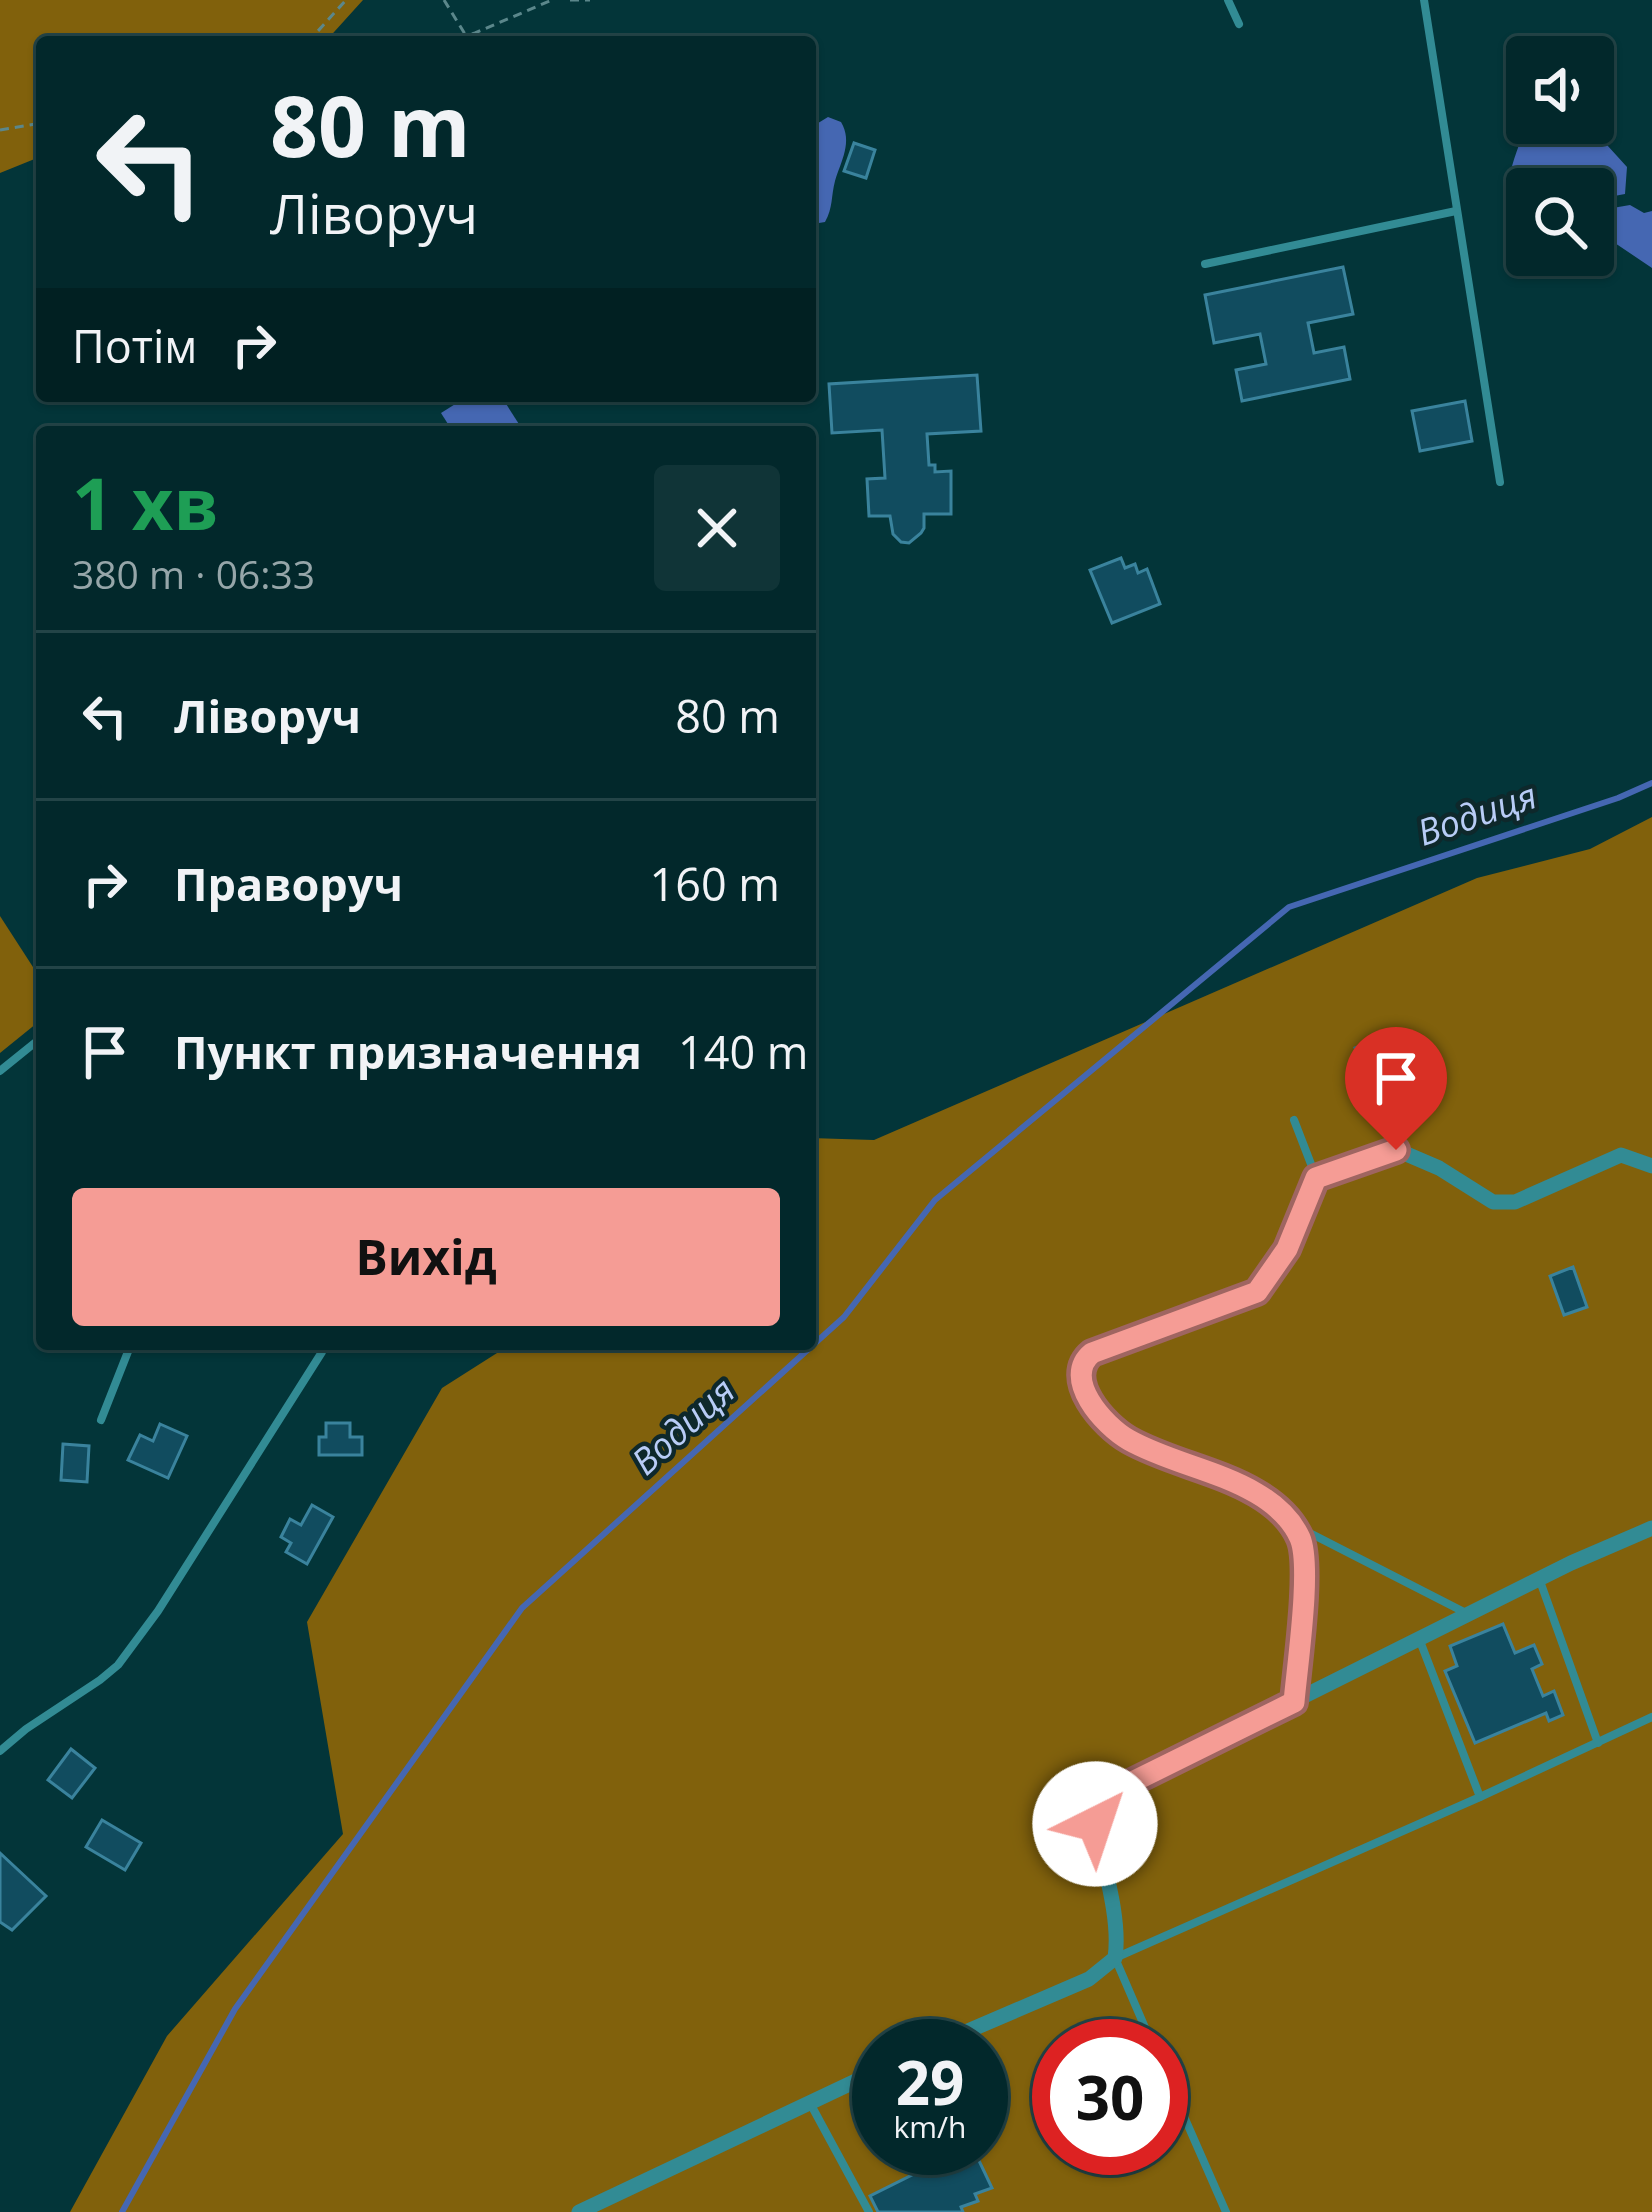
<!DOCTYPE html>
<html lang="uk">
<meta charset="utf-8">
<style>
:root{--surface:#02282b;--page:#103437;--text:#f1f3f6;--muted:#96a6a9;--line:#234447;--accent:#f59c95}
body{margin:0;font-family:"Open Sans",sans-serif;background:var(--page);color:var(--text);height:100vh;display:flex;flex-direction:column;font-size:45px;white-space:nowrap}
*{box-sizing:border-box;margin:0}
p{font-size:39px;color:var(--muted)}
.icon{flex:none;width:66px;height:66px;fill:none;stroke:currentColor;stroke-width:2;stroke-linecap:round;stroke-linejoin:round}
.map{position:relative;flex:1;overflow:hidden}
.sheet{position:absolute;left:36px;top:426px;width:780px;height:924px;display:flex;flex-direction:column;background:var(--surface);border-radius:12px;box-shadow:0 3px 9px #0004,0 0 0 3px var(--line)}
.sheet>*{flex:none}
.hud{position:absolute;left:36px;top:36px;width:780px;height:366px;border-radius:12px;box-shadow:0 3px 9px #0004,0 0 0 3px var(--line);background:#02282b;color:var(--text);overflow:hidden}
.fabs{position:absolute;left:1506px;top:36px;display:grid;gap:24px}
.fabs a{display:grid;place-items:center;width:108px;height:108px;border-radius:12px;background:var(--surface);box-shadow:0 3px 9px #0004,0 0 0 3px var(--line);font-size:60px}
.speed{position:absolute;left:852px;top:2019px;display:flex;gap:24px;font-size:60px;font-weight:700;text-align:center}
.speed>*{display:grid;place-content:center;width:156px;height:156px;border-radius:50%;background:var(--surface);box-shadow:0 3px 9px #0004,0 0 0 3px var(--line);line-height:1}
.speed small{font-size:30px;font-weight:400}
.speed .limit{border:18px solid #d22;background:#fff;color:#111}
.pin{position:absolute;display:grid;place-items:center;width:102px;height:102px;color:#fff;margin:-123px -51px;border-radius:50% 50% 50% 0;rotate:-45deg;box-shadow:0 0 12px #0007}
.pin .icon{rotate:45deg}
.me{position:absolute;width:132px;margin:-66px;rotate:41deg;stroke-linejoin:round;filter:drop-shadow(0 0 9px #0008)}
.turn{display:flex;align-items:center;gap:42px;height:252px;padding:0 36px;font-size:54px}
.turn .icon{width:156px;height:156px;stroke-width:2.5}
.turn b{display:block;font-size:84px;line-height:102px}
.then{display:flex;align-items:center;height:114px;padding:0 36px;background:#0003;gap:24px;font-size:45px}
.round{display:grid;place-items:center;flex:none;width:126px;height:126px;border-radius:12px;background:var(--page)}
.head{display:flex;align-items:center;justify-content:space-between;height:204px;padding:0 36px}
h1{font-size:72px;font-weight:700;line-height:90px;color:#1e9e55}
.button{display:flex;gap:24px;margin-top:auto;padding:24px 36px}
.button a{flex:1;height:138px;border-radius:12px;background:var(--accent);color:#111;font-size:48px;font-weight:700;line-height:138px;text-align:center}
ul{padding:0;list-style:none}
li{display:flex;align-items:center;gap:36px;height:168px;padding:0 36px;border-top:3px solid var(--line)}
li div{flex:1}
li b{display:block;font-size:45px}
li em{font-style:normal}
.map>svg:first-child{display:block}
</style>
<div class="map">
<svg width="1652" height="2212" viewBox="0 0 1652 2212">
<rect width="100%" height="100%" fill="#033539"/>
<g fill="#81610c" fill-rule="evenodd">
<path d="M0,0H363L325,42H42V156L0,173Z"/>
<path d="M1652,817V2212H70L167,2036L343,1834L307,1622L442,1388L511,1344H810V1138L874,1140L1477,878L1590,849ZM879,2046H981V2148H879ZM1059,2046H1161V2148H1059Z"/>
<path d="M0,916L42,981V1019L0,1053Z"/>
</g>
<g fill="#4567b2">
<path d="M828,117L841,122C853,142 841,161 835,181C831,196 833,208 825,222L819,223L810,217V128Z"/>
<path d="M1527,118V123H1587L1627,167L1625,194L1598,199L1593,195V189L1534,188L1511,171C1515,152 1524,136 1527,118Z"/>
<path d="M1630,205L1644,213L1652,211V268L1606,237L1599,221L1601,210Z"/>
<path d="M468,396H501L524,432H453L441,413Z"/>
</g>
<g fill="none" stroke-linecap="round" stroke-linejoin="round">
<path stroke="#4567b2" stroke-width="6" d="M122,2212L235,2009L522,1608L844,1317L935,1200L1289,907L1618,798L1652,783"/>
</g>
<g fill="#114c5f" stroke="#3a839d" stroke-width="3">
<path d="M854,143L875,150L866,178L844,171Z"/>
<path d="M1343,267L1353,314L1308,323L1314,353L1344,347L1350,379L1242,401L1236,370L1266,364L1260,334L1214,343L1205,295Z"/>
<path d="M977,375L981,431L927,434L929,465H935V472L951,471V514H924V528L921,533L909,543L901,542L893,534L890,516H869L867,479L885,478L882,430L832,433L829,384Z"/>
<path d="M1465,401L1472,441L1420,451L1412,411Z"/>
<path d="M1121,558L1125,568L1135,564L1138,573L1147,569L1160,604L1112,623L1090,570Z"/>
<path d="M1380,1039L1396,1084L1371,1093L1355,1048Z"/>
<path d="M1573,1267L1587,1307L1564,1315L1550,1276Z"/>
<path d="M326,1423H350V1437H362V1455H319V1437H326Z"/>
<path d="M160,1424L187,1436L168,1478L128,1460L140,1435L153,1441Z"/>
<path d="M63,1444L89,1446L87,1482L61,1480Z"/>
<path d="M312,1505L333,1517L307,1564L286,1552L291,1543L281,1537L290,1519L301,1525Z"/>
<path d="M1503,1624L1515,1653L1534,1645L1542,1664L1532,1669L1543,1696L1554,1691L1563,1715L1549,1721L1546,1713L1475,1743L1445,1671L1457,1666L1450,1646Z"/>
<path d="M71,1749L95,1768L72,1798L48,1780Z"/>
<path d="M102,1820L141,1843L125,1870L86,1847Z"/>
<path d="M0,1853L46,1896L12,1930L0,1922Z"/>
<path d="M932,2148H973L992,2188L975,2194L978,2201L961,2207L963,2212H878L870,2196L938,2162Z"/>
</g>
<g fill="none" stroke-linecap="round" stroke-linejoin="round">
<g stroke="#5b878b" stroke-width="3" stroke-dasharray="9 6" stroke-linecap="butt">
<path d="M444,0L465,34"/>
<path d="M570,0H590"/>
<path d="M308,42L346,0"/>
<path d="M443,42L475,33L552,0"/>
<path d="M0,130L42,123"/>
</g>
<g stroke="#328b94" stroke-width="8">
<path d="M1228,0L1239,24"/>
<path d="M1424,0L1500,482"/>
<path d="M1205,264L1456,211"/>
<path d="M0,1071L42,1037"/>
<path d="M1294,1120L1316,1177L1287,1249L1257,1293L1092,1353C1061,1379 1105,1427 1131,1440C1169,1460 1213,1470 1251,1490C1271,1500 1288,1515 1298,1535C1313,1565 1297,1663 1294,1701"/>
<path d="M101,1420L131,1344"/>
<path d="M1294,1525L1468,1614"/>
<path d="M1540,1581L1598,1743"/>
<path d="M1420,1641L1480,1797"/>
<path d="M0,1751L26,1729L100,1680L118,1665L158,1611L322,1352L324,1344"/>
<path d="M1153,2046L1115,1958L1480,1797L1652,1717"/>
<path d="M1161,2064L1226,2212"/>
<path d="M810,2103L869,2212"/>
</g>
<g stroke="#328b94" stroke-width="15">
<path d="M1316,1177L1397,1150L1439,1168L1493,1202H1515L1621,1155L1652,1166"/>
<path d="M933,2046L1089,1979L1115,1958C1121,1918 1103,1864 1095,1824L1097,1813L1108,1794L1571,1563L1652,1528"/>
<path d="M579,2212L879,2070"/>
</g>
</g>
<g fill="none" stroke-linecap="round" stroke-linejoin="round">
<defs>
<path id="route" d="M1095,1824L1097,1813L1108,1794L1294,1702C1297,1667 1312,1566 1300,1538C1291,1518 1275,1504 1256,1493C1217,1470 1168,1462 1129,1440C1104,1426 1061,1378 1092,1353L1257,1292L1287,1249L1316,1178L1396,1150"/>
</defs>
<use href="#route" stroke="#9f6561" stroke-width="30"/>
<use href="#route" stroke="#f59c95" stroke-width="21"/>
</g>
<g text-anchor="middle" stroke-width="9" stroke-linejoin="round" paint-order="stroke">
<g font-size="36" font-style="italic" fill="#b8ccf6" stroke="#0e282b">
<text transform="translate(1477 814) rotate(-19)" y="13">Водиця</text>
<text transform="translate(683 1426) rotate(-42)" y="13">Водиця</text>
</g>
</g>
</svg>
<div class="fabs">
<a><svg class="icon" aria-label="sound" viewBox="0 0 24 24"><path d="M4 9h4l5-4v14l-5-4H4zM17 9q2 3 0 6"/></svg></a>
<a><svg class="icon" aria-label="search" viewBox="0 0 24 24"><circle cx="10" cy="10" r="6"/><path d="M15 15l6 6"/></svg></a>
</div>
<div class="speed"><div>29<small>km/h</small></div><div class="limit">30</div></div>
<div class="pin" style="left:1396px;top:1150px;background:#d93025"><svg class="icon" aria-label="arrive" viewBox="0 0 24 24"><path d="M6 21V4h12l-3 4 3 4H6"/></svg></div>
<svg class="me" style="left:1095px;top:1824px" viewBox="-20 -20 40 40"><circle r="19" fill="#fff"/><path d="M0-13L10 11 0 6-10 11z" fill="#f59c95"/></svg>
<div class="hud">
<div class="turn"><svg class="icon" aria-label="left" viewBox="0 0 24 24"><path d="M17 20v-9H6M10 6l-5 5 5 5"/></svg><div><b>80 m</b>Ліворуч</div></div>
<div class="then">Потім<svg class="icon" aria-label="right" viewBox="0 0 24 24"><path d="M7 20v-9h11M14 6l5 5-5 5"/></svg></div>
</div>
<section class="sheet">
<div class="head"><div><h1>1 хв</h1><p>380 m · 06:33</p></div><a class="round"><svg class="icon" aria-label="close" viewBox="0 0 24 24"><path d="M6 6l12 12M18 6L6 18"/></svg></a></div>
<ul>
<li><svg class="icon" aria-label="left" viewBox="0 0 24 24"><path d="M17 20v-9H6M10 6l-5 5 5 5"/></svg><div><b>Ліворуч</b></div><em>80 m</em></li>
<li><svg class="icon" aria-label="right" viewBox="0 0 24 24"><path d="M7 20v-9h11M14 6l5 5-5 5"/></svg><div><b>Праворуч</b></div><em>160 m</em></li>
<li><svg class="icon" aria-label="arrive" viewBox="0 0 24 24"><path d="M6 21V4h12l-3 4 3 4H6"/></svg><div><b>Пункт призначення</b></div><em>140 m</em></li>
</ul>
<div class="button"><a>Вихід</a></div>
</section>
</div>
